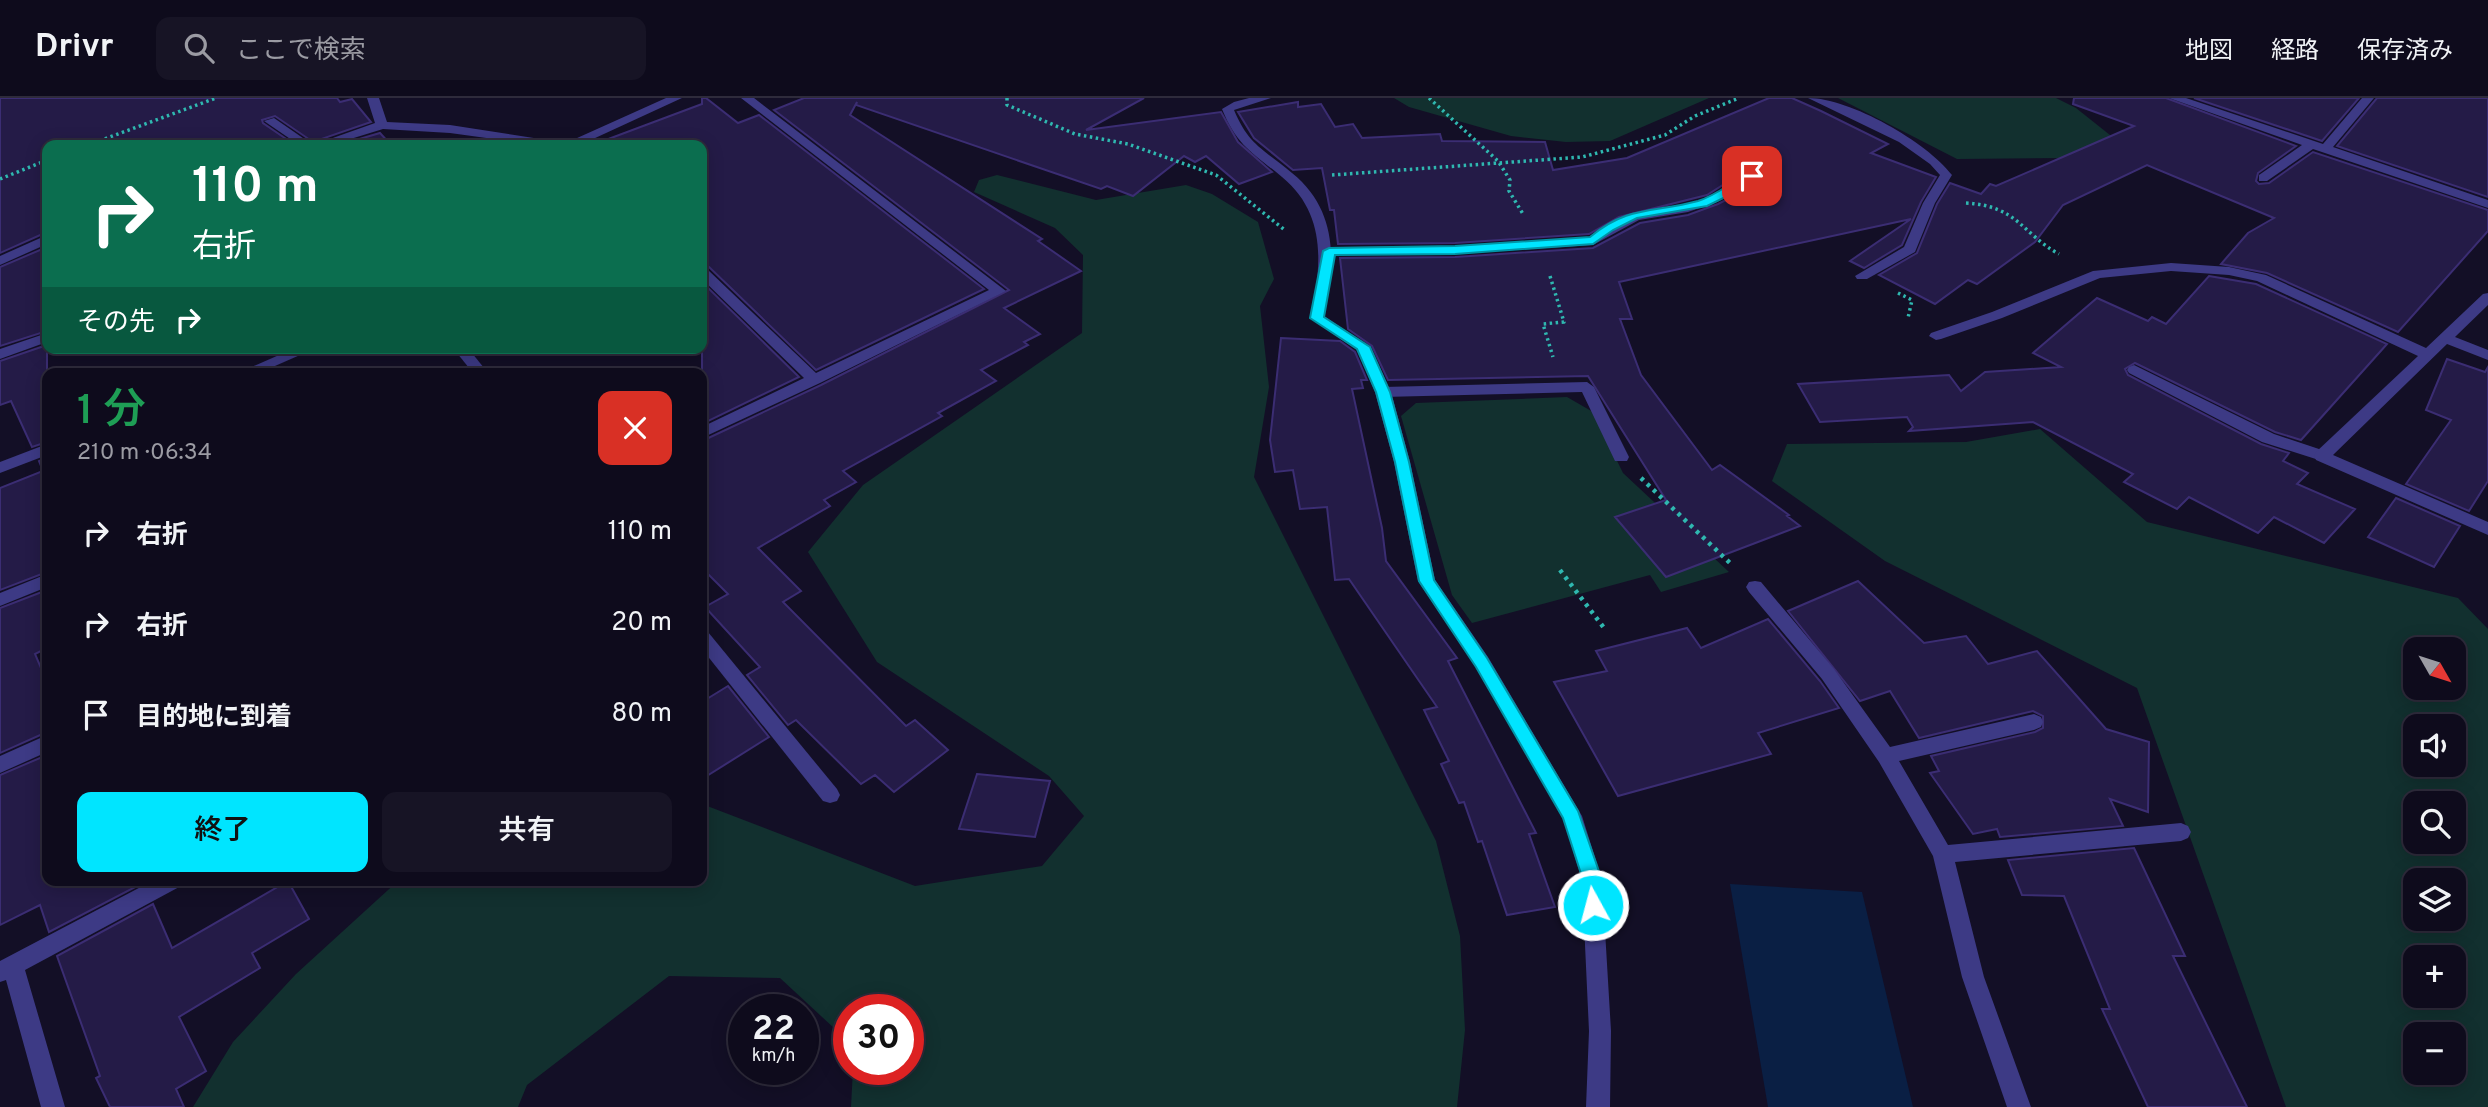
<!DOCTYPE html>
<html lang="ja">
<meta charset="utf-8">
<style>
:root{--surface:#0e0b1c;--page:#171425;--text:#f1f3f6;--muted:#9b9ba3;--line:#2e2b3b;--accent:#00e5ff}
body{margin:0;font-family:Overpass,"Noto Sans JP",sans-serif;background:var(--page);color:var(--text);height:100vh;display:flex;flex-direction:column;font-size:26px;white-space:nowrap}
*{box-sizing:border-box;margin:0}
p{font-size:23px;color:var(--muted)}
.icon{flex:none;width:38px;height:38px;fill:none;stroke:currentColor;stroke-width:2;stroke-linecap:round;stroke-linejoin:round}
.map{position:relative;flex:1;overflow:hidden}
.panel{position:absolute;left:42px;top:270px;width:665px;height:518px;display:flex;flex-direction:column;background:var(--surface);border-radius:14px;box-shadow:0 4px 18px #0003,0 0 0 2px var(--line)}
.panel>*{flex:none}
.banner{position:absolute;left:42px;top:42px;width:665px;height:214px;border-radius:14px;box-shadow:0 4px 18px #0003,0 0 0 2px var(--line);background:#0b6e4f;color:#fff;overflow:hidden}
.needle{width:46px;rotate:129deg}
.fabs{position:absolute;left:2403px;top:539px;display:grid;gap:14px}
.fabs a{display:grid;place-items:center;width:63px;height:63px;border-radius:14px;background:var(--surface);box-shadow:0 4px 18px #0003,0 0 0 2px var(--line);font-size:35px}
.speed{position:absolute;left:728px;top:896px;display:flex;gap:14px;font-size:35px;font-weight:700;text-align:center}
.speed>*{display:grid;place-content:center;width:91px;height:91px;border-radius:50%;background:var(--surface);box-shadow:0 4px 18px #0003,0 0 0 2px var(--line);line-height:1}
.speed small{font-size:18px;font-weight:400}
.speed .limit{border:10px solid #d22;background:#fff;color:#111}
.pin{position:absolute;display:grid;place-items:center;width:60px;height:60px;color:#fff;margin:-30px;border-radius:14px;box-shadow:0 4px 10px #0006}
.me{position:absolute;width:77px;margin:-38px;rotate:353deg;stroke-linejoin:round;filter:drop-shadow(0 0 5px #0008)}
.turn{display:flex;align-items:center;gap:24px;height:147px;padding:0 35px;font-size:32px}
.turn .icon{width:91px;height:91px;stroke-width:2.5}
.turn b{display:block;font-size:49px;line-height:60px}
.then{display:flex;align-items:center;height:66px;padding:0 35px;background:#0003;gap:14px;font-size:26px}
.round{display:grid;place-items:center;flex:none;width:74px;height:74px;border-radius:14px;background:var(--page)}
.summary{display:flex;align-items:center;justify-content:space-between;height:119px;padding:0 35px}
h1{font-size:42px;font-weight:600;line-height:52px;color:#1e9e55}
.primary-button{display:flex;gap:14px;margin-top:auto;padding:14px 35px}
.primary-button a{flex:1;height:80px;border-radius:14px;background:var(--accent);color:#111;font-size:28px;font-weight:600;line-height:80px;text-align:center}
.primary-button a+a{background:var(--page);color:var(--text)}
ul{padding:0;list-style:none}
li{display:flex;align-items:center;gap:21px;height:91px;padding:0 35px}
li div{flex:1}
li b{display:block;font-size:26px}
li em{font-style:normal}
header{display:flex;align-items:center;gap:42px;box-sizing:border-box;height:98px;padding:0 35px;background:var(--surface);border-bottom:2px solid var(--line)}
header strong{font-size:33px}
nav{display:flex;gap:38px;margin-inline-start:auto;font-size:24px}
.search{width:490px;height:63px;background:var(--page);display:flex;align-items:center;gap:18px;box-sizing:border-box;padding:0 24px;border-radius:14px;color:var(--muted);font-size:26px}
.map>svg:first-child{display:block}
</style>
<header>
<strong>Drivr</strong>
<div class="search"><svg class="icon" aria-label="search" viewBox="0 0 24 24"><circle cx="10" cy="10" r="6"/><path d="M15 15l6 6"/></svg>ここで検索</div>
<nav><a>地図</a><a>経路</a><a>保存済み</a></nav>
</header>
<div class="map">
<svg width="2488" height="1009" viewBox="0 0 2488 1009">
<rect width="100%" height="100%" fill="#130f26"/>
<g fill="#12302f" fill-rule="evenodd">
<path d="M1394,0H1709L1610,43L1566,44L1511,38L1409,9Z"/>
<path d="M1838,0H2056L2076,10L2120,45L2064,60L1957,61Z"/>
<path d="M997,77L1096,102L1186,87L1212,96L1258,124L1274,181L1260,208L1269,289L1254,379L1436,743L1460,838L1465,932L1457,1009H851L853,971H908V912H849V944L780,880L669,878L527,987L518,1009H193L233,944L296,876L399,782H702V706L915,788L1042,768L1084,718L1049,678L877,564L808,454L863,387L1082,235L1083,157L1055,130L974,94L979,82Z"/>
<path d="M1567,299L1593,314L1623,375L1729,474L1661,494L1650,477L1472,525L1452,497L1401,318L1416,305Z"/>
<path d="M2040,331L2147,424L2458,500L2488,531V1009H2286L2137,590L1885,463L1772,383L1787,346L1966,344ZM2415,551H2454V590H2415ZM2415,628H2454V667H2415ZM2415,705H2454V744H2415ZM2415,782H2454V821H2415ZM2415,859H2454V898H2415ZM2415,936H2454V975H2415Z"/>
</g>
<path fill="#0a1f44" d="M1730,786L1862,794L1913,1009H1768Z"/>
<g fill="#241b47" stroke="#3b2d73" stroke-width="2">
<path d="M0,0H337L340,4L352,1L371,24L313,44L275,18L262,22L263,25L295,47H47V134L0,155Z"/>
<path d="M702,0H706L738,25L759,17L984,191L816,272L709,169L702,168V47H603V43L702,6Z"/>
<path d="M804,0H1144L1086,32L1221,14L1238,44L1272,74L1239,86L1206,58L1195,64L1184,58L1133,98L1107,88L1101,91L856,7L857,4L850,17L1042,141L1038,143L1081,173L1004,210L1040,236L1024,244L1028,247L981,272L996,283L938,315L942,318L843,373L856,384L824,402L830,408L758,450L801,493L783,504L906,628L915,622L948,652L894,694L875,677L861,686L796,622L788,627L747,577L760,569L705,509L728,496L702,470V343L821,287L1009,192L774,12Z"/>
<path d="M1769,0H1792L1821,13L1888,46L1871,55L1936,79L1921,104L1902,147L1864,170L1850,163L1911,121L1619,184L1632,221H1620L1641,277L1712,372L1720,367L1789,417L1787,418L1800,428L1666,479L1615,419L1666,402L1588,278L1388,282L1372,248L1348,231L1340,160L1455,159L1593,150L1640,125L1688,117L1718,106L1742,94L1769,73L1770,66L1762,62L1707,97L1619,119L1589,136L1455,145L1338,146L1334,112H1330L1322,70L1293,72L1254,40L1238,14L1298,4V9L1321,6L1335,29L1353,26L1362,40L1440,36L1442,43L1545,44L1553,72L1627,60Z"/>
<path d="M2074,0H2166L2296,48L2258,75L2256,83L2259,86L2269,85L2313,54L2488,112V133L2398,234L2267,175L2221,166L2248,135L2274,120L2147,67L2063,107L2035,144L1977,186L1968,182L1935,206L1879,177L1917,155L1937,106L1950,85L1981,96L1990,86L1996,88L2134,28L2073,6Z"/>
<path d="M2194,0H2359L2322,43Z"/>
<path d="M2377,0H2488V99L2337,48Z"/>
<path d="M380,35L391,47H339Z"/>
<path d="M47,149V233L0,248V169Z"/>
<path d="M2209,178L2256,186L2387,246L2301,342L2275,334L2135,265L2125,271L2128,277L2261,346L2289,355L2283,363L2308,375L2297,386L2355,411L2324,445L2274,419L2258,435L2189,399L2177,411L2124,384L2133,376L2033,324L1909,333L1913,329L1907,319L1820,324L1798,286L1949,277L1961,293L1985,274L2061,269L2033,255L2097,200L2148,223L2152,219L2166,226Z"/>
<path d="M702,184L799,279L702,326Z"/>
<path d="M1281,240L1340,243L1355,254L1367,282H1361L1363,290L1352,291L1382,430L1386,463L1457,560L1448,563L1536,735L1529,736L1555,809L1507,817L1482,743L1478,744L1464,704L1459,705L1441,666L1449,663L1424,612L1437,609L1349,481L1335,482L1327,409L1300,411L1293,372L1275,374L1270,342Z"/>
<path d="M47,247V344L32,349L11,303L0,307V263Z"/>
<path d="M2447,261L2485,274L2488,269V383L2469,413L2406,386L2451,322L2426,312Z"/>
<path d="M47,360V474L0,492V390L43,373L39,363Z"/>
<path d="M2396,400L2460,428L2434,469L2368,439Z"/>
<path d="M1858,483L1924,545L1966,538L1988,566L2037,553L2106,631L2149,644L2148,714L2110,701L2123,728L2000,739L1997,731L1973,736L1930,675L1939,673L1931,658L2035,634L2043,630V618L2033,613L1919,640L1890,593L1860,603L1788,513Z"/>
<path d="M47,492V550L35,556L47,584V634L0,655V510Z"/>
<path d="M1768,521L1820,583L1839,610L1758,635L1771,656L1618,698L1554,584L1607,573L1596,553L1687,530L1701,550Z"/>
<path d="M728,588L769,639L702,681V604Z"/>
<path d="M47,657V782H142L143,785L49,834L40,807L0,827V677Z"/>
<path d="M977,676L1050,683L1035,739L959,731Z"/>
<path d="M2134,750L2185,858H2173L2247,1009H2148L2102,911H2110L2064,798L2022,797L2008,762Z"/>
<path d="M288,783L309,821L252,855L260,870L179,919L206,973L176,991L184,1009H110L96,980L100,978L57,858L153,806L172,850Z"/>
</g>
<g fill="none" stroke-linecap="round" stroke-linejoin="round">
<g stroke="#2fb8b0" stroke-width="3.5" stroke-dasharray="2.5 3.5" stroke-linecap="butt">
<path d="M1007,0V7L1075,36L1128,46L1216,77L1286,133"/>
<path d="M1429,0L1498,63L1510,82L1509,93L1523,116"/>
<path d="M88,47L216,0"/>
<path d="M1332,77L1582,59L1665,37L1695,18L1739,0"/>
<path d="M0,81L47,62"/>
<path d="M1966,105C2018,108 2021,135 2059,156"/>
<path d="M1550,178L1564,224L1543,226L1553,259"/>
<path d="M1898,195L1912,202L1908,220"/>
</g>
<g stroke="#2fb8b0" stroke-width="4.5" stroke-dasharray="3.5 5" stroke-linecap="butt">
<path d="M1641,380L1731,466"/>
<path d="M1560,472L1604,530"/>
</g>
<g fill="#3d3a85" fill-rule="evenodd">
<path d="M1808,0C1850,0 1927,44 1952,77L1935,105L1915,154L1867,181H1857L1855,178L1904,149L1923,105L1940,77L1930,66L1899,44Z"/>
<path d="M1763,64L1769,68L1767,71L1740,92L1717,104L1688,114L1639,122L1593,147L1455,156L1329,157L1322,153L1329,149L1455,148L1590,139C1633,107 1663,118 1708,99C1727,91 1745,70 1763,64Z"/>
<path d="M2134,267L2274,336L2328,354L2330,358L2322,363L2262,344L2129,275L2127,272L2129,269Z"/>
<path d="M1587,284L1594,289L1629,359L1627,363H1615L1582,294L1383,299L1375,294L1383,289Z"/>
</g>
<g fill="#3d3a85" fill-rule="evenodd">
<path d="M367,0H379L387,24L450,27L566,45L666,0H682L580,47H538L450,35L383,31L331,47H299L264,23L274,20L313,47L375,25Z"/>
<path d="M741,0H754L1006,193L820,285L702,340V329L804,280L702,181V170L707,171L816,275L989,192Z"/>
<path d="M1249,0H1271L1234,12C1249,48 1264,51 1292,75C1338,112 1336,165 1324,218L1370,249L1391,294L1410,364L1435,482L1488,559L1582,718L1602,782L1611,933L1610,1009H1586L1589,933L1582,782L1563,720L1476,569L1418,483L1394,364L1375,294L1357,252L1310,220C1322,169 1327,116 1282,79C1253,55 1237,48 1222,11L1234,4Z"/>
<path d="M2169,0H2186L2323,46L2362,0H2374L2333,49L2488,102V110L2313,51L2267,83H2259V77L2302,47Z"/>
<path d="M47,137V146L0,167V158Z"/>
<path d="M2171,165L2229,169L2266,177L2426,250L2483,196L2488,195V207L2455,239L2488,252V262L2447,246L2333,357L2488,424V437L2316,362L2314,358L2316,354L2418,258L2257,183L2229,177L2171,173L2100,180L2002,220L1941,241L1936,242L1929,238L1931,235L1992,214L2093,173Z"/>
<path d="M47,235V244L0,261V251Z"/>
<path d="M295,250H316L259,275H238Z"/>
<path d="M453,250H468L488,275H473Z"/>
<path d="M47,346V357L0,375V364Z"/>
<path d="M47,476V489L0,508V495Z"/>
<path d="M1755,483L1761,484L1834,571L1890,649L2034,616L2041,619L2043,624L2041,629L2034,632L1899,663L1948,747L2181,725L2188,728L2191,734L2188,740L2181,743L1955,764L1984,879L2031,1009H2007L1962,879L1933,758L1879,664L1822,581L1749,494L1746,489L1749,484Z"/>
<path d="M702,532L708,534L837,691L840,697L837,703L830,705L823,703L702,551Z"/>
<path d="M47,637V654L0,675V658Z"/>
<path d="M154,782H184L181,788L25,872L65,1009H41L6,882L0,884V863Z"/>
</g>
</g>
<path fill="#00e5ff" stroke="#0095a6" stroke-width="2" d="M1752,74L1757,78L1744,90L1707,108L1637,120L1613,132L1593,146L1455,156L1335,157L1324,219L1370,249L1390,294L1409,364L1434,482L1487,560L1578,713L1602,782L1603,807L1600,813L1593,816L1587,813L1583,782L1563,720L1476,569L1419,483L1395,364L1376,294L1357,251L1310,220L1323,153L1329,150L1455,148L1590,139C1628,107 1654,115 1698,103C1718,97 1735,81 1752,74Z"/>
</svg>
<div class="fabs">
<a><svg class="needle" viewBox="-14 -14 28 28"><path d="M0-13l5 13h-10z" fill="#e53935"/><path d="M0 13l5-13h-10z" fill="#9b9ba3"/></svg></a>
<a><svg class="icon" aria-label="sound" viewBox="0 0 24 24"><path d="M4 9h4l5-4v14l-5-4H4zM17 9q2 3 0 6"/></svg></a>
<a><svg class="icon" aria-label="search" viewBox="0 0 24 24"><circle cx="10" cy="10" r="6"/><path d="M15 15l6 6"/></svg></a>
<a><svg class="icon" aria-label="layers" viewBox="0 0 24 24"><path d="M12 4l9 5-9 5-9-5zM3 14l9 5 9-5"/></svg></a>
<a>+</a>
<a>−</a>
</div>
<div class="speed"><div>22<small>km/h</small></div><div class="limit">30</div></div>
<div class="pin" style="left:1752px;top:78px;background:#d93025"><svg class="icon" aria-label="arrive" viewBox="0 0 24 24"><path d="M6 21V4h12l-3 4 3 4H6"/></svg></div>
<svg class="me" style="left:1593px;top:807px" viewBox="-20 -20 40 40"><circle r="17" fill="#00e5ff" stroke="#fff" stroke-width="3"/><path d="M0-11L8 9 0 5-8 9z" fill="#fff"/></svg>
<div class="banner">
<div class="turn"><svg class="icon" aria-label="right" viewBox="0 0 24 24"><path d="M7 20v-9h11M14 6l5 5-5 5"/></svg><div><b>110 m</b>右折</div></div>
<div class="then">その先<svg class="icon" aria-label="right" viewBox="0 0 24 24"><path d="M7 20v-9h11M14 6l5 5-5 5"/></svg></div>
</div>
<section class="panel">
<div class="summary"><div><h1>1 分</h1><p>210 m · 06:34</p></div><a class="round" style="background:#d93025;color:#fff"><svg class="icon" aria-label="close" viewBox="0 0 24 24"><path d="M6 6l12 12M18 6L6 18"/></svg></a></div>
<ul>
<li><svg class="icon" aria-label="right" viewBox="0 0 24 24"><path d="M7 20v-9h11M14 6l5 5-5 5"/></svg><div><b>右折</b></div><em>110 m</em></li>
<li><svg class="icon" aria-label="right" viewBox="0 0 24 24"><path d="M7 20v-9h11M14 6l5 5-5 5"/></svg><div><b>右折</b></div><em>20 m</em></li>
<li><svg class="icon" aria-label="arrive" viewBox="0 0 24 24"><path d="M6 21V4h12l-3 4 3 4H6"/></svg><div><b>目的地に到着</b></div><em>80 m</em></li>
</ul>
<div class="primary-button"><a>終了</a><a>共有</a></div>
</section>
</div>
